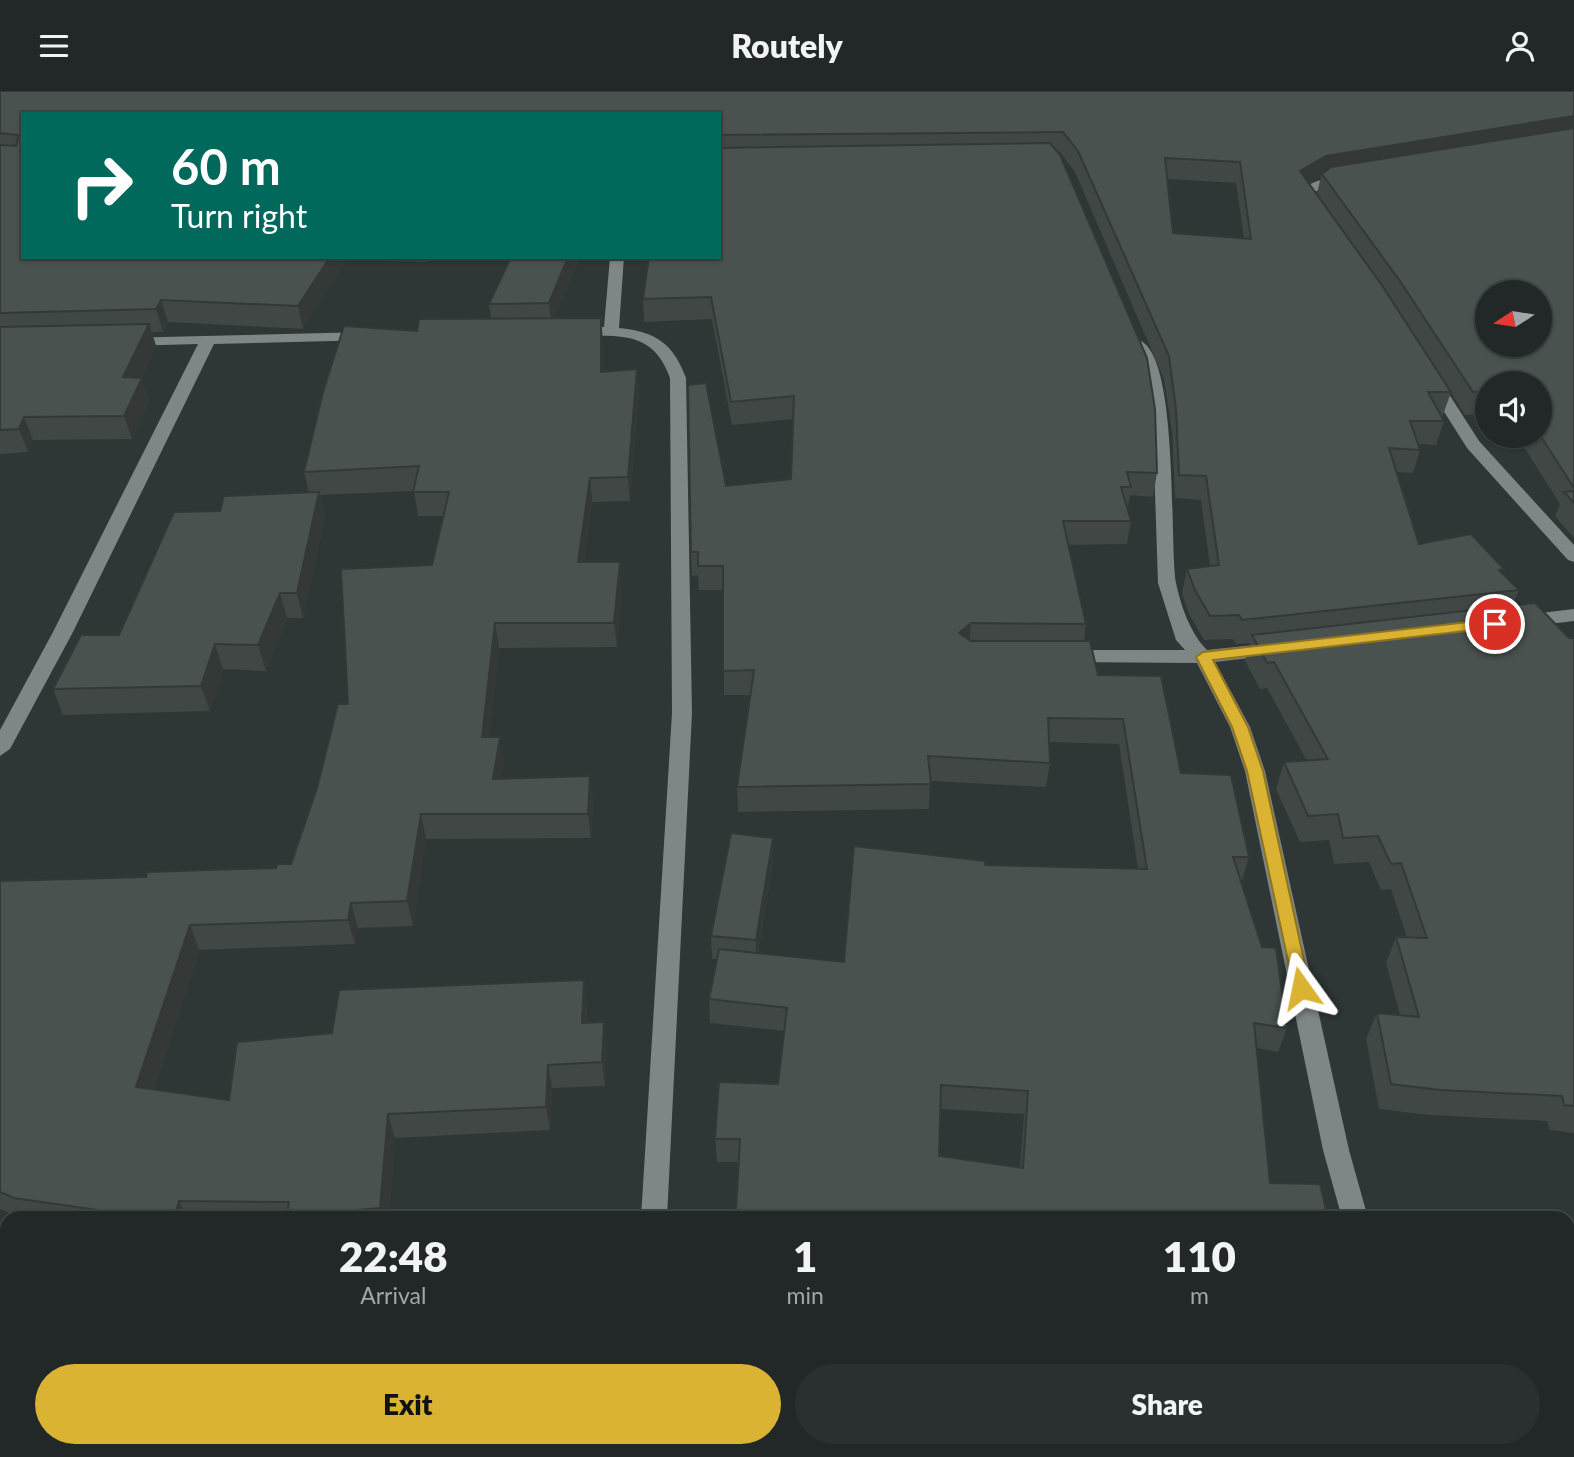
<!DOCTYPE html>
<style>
:root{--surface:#222828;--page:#2a3030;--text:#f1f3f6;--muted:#a2a6a8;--line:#3f4445;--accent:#dab333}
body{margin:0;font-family:Lato,sans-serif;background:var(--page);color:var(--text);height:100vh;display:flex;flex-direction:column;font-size:26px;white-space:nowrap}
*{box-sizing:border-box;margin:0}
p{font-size:23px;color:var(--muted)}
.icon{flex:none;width:38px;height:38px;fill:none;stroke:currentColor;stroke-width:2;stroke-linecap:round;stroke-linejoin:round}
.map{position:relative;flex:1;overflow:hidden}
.details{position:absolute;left:0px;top:1120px;width:1575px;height:247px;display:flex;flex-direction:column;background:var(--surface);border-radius:21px 21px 0 0;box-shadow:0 2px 5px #0004,0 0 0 2px var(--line)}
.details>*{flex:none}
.top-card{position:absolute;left:21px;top:21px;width:700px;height:147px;border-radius:0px;box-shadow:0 2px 5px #0004,0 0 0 2px var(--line);background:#00695c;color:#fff;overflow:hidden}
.needle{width:46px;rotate:258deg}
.controls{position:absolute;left:1475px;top:189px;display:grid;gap:14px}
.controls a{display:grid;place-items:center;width:77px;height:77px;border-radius:50%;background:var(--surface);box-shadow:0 2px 5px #0004,0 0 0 2px var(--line);font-size:35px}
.pin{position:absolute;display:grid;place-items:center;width:60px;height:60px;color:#fff;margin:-30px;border:4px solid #fff;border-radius:50%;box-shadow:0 2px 7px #0007}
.me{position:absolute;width:77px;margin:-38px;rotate:348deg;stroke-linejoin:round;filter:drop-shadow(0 0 5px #0008)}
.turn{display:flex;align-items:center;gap:24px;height:147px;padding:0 35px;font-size:32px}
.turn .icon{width:91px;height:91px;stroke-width:2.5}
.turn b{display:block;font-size:49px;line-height:60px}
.eta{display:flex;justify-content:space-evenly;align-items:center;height:119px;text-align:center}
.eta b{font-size:42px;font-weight:800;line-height:49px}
.button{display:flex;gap:14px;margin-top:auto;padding:14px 35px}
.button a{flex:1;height:80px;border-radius:42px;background:var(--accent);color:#111;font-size:28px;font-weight:800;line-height:80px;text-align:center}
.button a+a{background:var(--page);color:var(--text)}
header{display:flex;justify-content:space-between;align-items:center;height:91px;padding:0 35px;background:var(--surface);font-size:32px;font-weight:800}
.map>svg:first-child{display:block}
</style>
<header><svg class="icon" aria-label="menu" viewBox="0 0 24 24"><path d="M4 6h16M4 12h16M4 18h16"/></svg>Routely<svg class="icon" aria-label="person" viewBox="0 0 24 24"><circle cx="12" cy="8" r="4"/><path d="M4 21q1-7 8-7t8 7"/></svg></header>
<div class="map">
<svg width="1574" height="1366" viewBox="0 0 1574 1366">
<rect width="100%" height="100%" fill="#2e3636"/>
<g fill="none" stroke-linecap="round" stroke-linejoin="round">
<g fill="#7e8686" fill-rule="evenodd">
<path d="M1348,84L1355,88L1353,91L1325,95L1312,103L1321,119L1309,122L1298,102C1312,88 1329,87 1348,84Z"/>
<path d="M610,166H624L619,237C656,241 673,252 686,287L692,622L667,1127H641L672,622L670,287C655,245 628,244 587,245C579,245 573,247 566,241L574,236H604Z"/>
<path d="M367,241L372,243V249L214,253L73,541L10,658L0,665V639L53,541L198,253L126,255L118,250L121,247Z"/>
<path d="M1138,249C1180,260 1169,454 1176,492C1181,516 1191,543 1207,559L1275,552L1285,558L1275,564L1215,571L1250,636L1265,680L1349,1059L1368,1127H1342L1323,1059L1245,680L1230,636L1197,572L1066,571L1056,565L1066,559H1185L1176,549L1158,492L1153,341L1146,289L1130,254Z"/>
<path d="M1432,284L1438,286L1479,350L1574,454V471L1568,469L1467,357L1424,289Z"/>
<path d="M1574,518V530L1523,536L1513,530L1523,524Z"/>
<path d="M0,1148L7,1150V1175L0,1173Z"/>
<path d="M101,1360H131L130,1366H100Z"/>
<path d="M894,1360H924L926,1366H896Z"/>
<path d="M1401,1360H1431L1433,1366H1403Z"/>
</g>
</g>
<g fill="#404744" fill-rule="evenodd">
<path d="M0,0H1574V447L1555,425L1560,413L1517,345H1540V292H1488V323L1465,324L1394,212L1386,201L1451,301L1443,324H1440L1444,330L1436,354L1418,353L1420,359L1413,382L1396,381L1419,453L1503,482L1519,499L1512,515L1569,547H1574V1042L1550,1039L1547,1030L1429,1024L1379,1018L1366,948L1377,922L1400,924L1386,872L1396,846L1407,847L1391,798L1381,799L1369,771L1334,773L1329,749L1300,751L1276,698L1284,671L1307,670L1267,597L1260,598L1245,570L1250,552L1236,553L1233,548L1204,549L1189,523L1182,502L1187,478L1210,475L1201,409L1175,407L1172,341L1164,288L1075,81L1060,61H1058L1157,382L1153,406L1130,404L1128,417L1131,430L1127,453L1068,454L1086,533L1084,550L1098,584L1181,682L1249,766L1242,790H1241L1287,937L1278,961L1257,957L1270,1092L1328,1127H737L739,1071H717L715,1048L778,993L784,940L710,932L709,908L717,868H712L711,845L773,747V770L758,862L844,871L985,774L1138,778L1119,653L1049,651L1050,672L1046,696L930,690L929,718L738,721L737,696L751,604H724L723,499H699L698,484L692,485L691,461L726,395L791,388L794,328L732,334L712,228L644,231L643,208L719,166V23L23,166H431L428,171L346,169L303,238L168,231L163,241H152L156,255L141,287L149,310L132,348L33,349L28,361L0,363ZM1321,85L1317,103L1309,93ZM1167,88L1236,92L1244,147L1173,142ZM941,1018L1024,1023L1020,1077L939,1065Z"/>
<path d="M511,166H580L554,227L603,250V281L637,278L639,302L630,410L592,411L584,471L622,495L617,556L499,557L489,646L504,671L501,688L590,685L593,710L591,747L426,748L413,835L358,837L355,853L199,859L154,999L229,1009L332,942L584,889L587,913V931L607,955L605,995L552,997L550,1039L395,1047L389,1127H22L0,1118V790L146,786L276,777L291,773L348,613L432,474L444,425H418L414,400L320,404L325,426L303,527H287L266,580L223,578L210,620L63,624L53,598L119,544L220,420L309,401L304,381L417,240L491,228L489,213Z"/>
<rect x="1568" y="1240" width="6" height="104"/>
<path d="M932,1360H1029L1031,1366H934Z"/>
</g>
<g fill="#343937">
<path d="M1574,25V44L1322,83L1321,85L1295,101L1300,80L1326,65Z"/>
<path d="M330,166H346V169L303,238L298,215Z"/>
<path d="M568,166H580L551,234L549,212Z"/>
<path d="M161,209L168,231L163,241L156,218Z"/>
<path d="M601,227L603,250V304L601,281Z"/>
<path d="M149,233L156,255L130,309L123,286Z"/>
<path d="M637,278L639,302L630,410L628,386Z"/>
<path d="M142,287L149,310L132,348L124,325Z"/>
<path d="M24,326L33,349L28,361L19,338Z"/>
<path d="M590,387L592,411L581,495L578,471Z"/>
<path d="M319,401L325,426L303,527L297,502Z"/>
<path d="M620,471L622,495L617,556L614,532Z"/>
<path d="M280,502L287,527L266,580L258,554Z"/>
<path d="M495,532L499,557L486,671L482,646Z"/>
<path d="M971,532L969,556L959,542Z"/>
<path d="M215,553L223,578L210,620L201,595Z"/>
<path d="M500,646L504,671L497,713L493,688Z"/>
<path d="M590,685L593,710L591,747L588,723Z"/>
<path d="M421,723L426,748L413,835L407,810Z"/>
<path d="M773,747V770L756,872V849Z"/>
<path d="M351,812L358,837L355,853L348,829Z"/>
<path d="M190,834L199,859L147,1020L136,996Z"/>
<path d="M584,889L587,913L586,956L582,932Z"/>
<path d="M604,931L607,955L605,995L602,971Z"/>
<path d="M548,974L552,997L550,1039L546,1016Z"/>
<path d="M388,1023L395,1047L389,1127H383L380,1117Z"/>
<path d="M179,1110L187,1127H174Z"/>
<path d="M21,1360H56L53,1366H18Z"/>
<rect x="292" y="1360" width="11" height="6"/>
</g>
<g fill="#4a524f" stroke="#343937" stroke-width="2" fill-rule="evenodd">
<path d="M0,0H1574V25L1326,65L1300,80L1381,193L1451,301H1428L1444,330H1410L1420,359L1389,357L1419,453L1471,443L1504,478L1499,479L1519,499L1242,529L1239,524L1210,525L1195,499L1187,478L1219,474L1206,385L1179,384L1176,318L1169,265L1078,60L1063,41L719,44V23H23V166H330L298,215L161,209L156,218L0,222V54L16,55L19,44L0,42ZM1165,67L1240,71L1251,148L1173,142Z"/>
<path d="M1574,37V397L1540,344V292H1488V300L1473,301L1400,190L1322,83L1331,76ZM1488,201H1540V254H1488Z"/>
<path d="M1050,52L1060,64L1147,267L1155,318L1157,382L1127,381L1131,396H1121L1131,430H1063L1086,533L971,532L959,542L971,550H1090L1098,584L1161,585L1181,682L1231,684L1249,766H1233L1262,856L1276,857L1287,937L1254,932L1270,1092L1320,1093L1328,1127H873L872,1122L736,1119L740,1048H715L719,991L778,993L787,917L709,908L719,858L844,871L854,755L985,770V774L1147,778L1123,628L1048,627L1050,672L928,665L931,693L737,696L754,579L723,580V475H698V461H691L688,294L706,292L726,395L791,388L794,305L731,311L711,206L643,208L649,166H719V57ZM941,994L1028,1000L1023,1077L939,1065Z"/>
<path d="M511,166H568L549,212L489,213Z"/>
<path d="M601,227V281L637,278L628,386L590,387L578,471H620L614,532H495L482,646H500L493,688L590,685L588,723H421L407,810L351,812L348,829L190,834L136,996L229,1009L237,951L332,942L339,899L584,889L582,932L604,931L602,971L548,974L546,1016L388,1023L380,1117L287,1125L289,1111L179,1110L174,1127H154L14,1107L0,1101V790L146,786L147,781L276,777L277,773H291L317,697L338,613H348L341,478L432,474L449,401H413L419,375L304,381L323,301L344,235L417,240L419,228Z"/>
<path d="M149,233L123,286L142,287L124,325L24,326L19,338L0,339V236Z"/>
<path d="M1574,400V412L1564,401Z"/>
<path d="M319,401L297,502H280L258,554L215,553L201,595L53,598L81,544H119L174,421L220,420L224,405Z"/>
<path d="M1535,512L1569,547H1574V1015L1564,1014L1562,1005L1441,999L1391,993L1377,922L1419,926L1396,846L1427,847L1401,772L1391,773L1378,745L1343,747L1338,723L1308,725L1284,671L1328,668L1274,571L1267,572L1252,544Z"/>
<path d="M731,742L773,747L756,849L711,845Z"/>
<path d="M1568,1240H1574V1321L1568,1320Z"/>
<path d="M0,1293L7,1294V1360H21L18,1366H0Z"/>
<rect x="168" y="1360" width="124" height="6"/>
<path d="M448,1360H753L754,1366H448Z"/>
<path d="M940,1360H1029L1031,1366H941Z"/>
<path d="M1156,1360H1388L1390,1366H1099Z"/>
</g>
<path fill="#dab333" stroke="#8e7421" stroke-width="2" d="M1495,528L1502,533L1500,536L1213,569L1248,636L1263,680L1310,897L1308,902H1295L1247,680L1232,636L1196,566L1203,561Z"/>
</svg>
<div class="controls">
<a><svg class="needle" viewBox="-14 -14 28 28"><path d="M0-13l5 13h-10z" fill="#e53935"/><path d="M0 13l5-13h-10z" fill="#a2a6a8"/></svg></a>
<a><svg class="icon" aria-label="sound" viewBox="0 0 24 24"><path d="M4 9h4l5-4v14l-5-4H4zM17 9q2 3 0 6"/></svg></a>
</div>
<div class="pin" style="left:1495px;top:533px;background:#d93025"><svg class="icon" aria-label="arrive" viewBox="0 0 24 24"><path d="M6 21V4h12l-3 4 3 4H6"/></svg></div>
<svg class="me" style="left:1301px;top:897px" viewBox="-20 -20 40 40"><path d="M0-17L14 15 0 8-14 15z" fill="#dab333" stroke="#fff" stroke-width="4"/></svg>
<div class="top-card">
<div class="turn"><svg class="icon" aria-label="right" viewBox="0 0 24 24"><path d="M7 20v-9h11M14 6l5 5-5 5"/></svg><div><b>60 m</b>Turn right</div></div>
</div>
<section class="details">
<div class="eta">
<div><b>22:48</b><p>Arrival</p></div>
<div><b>1</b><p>min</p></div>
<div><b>110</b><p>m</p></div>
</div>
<div class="button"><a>Exit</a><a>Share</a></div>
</section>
</div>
